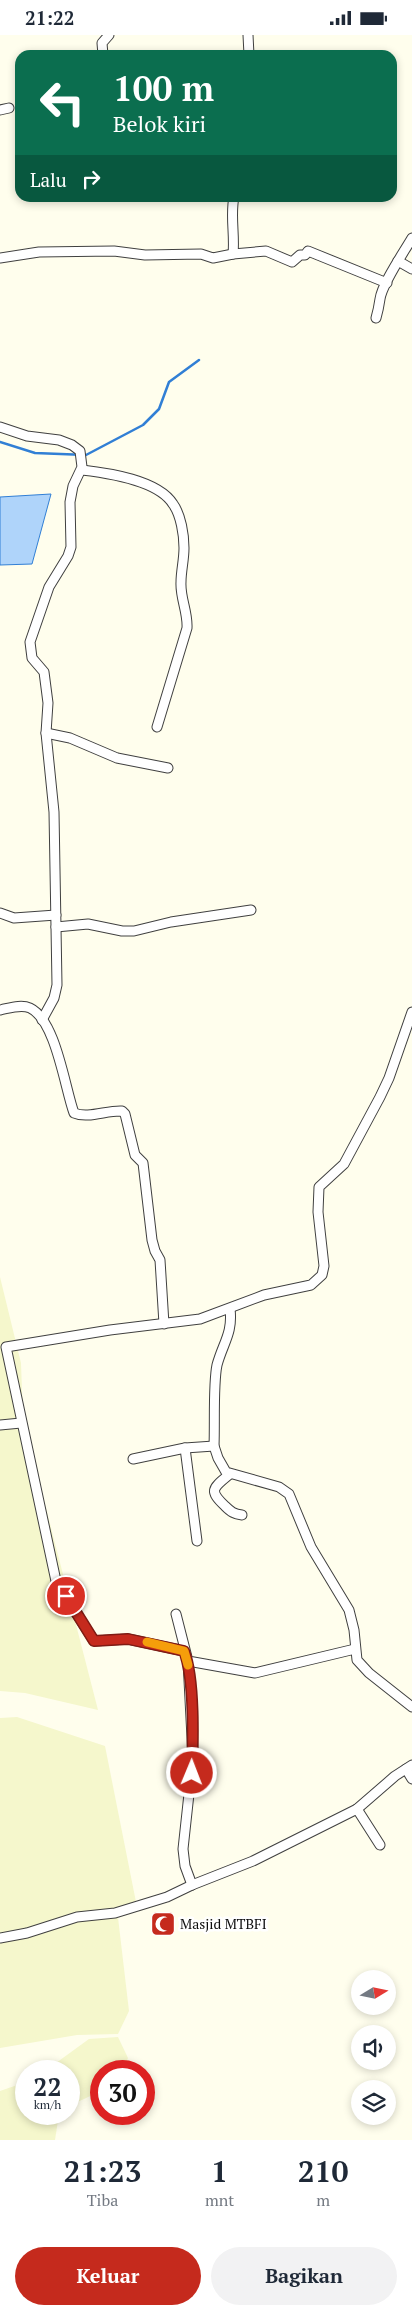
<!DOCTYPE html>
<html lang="id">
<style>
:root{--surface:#fff;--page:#f2f2f3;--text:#1f2937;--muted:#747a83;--accent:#c52a1d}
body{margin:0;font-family:"PT Serif",serif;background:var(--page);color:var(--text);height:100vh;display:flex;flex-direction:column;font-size:19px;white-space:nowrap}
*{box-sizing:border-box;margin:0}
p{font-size:16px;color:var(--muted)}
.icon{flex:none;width:28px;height:28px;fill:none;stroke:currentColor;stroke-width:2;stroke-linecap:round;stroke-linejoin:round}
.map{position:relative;height:2105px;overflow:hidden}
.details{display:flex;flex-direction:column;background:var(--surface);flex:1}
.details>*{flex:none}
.top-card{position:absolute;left:15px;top:15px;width:382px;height:152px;border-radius:15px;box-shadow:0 2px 8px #0003;background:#0b6e4f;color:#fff;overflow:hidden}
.needle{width:32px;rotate:80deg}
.buttons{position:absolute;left:351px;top:1935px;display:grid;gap:10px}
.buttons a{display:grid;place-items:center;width:45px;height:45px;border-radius:50%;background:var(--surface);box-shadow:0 2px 8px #0003;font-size:25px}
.speed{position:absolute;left:15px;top:2025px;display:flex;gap:10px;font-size:25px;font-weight:700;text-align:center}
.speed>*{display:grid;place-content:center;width:65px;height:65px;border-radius:50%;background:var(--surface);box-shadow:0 2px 8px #0003;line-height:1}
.speed small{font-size:12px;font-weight:400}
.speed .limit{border:8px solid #d22;background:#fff;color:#111}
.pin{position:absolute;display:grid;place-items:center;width:42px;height:42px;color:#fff;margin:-21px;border:2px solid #fff;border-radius:50%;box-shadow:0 1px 5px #0007}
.me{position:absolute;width:55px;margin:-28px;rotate:1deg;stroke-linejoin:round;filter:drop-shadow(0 0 4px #0008)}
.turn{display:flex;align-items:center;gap:18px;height:105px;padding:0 15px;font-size:22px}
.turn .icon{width:65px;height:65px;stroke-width:2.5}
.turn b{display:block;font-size:35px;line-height:42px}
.then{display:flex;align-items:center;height:48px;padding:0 15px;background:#0003;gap:10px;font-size:19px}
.eta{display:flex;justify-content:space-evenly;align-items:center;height:85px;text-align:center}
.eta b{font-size:30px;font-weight:600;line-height:35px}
.primary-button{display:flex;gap:10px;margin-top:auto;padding:10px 15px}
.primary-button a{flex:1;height:58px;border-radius:30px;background:var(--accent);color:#fff;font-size:20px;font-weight:600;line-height:58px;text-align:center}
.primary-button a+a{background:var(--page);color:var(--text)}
.status{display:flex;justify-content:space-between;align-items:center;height:35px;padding:0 25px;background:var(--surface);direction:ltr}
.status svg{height:14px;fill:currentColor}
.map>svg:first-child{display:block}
</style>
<div class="status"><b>21:22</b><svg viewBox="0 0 49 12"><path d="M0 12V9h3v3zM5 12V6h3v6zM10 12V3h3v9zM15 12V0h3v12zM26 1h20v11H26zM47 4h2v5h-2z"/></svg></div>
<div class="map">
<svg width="412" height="2105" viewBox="0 0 412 2105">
<rect width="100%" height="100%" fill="#fffeed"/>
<g fill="#f5f7cc">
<path d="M0,1242L21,1328L23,1384L98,1675L25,1658L0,1656Z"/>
<path d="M17,1682L105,1711L136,1867L117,1874L129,1976L118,1999L77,2000L0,2013V1683Z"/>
<path d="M118,2002L128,2023L123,2036H101V2056L69,2071V2036H45L89,2004Z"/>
<path d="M26,2047V2079H59L55,2105H0V2056Z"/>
</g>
<path fill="#afd4fa" stroke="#317fd5" d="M51,459L32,529L0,530V462Z"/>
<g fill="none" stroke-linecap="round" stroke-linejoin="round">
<path stroke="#317fd5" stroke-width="2.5" d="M0,407L35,418L86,420L143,390L159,374L169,347L199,325"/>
<defs>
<g id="minor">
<path d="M248,0L249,20"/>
<path d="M103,20L102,8L109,0"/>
<path d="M0,75L9,73"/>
<path d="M234,162C230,180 235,200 233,219L266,216L292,227L300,220H305L308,216L387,248"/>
<path d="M0,223L39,217L114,216L145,220L201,219L213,223L233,219"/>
<path d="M398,226L412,234"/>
<path d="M376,283C378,276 379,271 380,264C382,249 404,217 412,203"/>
<path d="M0,392L27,401L59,405L72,410L80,416L82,432L73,451L70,467L71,512L68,521L49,552L30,607L32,623L44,637L48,668L46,698L54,777L57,950L54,963L42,985"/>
<path d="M82,435C108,438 158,445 173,469C181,480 184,500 184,513C184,525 181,536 181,547C180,563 188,577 187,593L157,692"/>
<path d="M46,698L70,703L117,723L168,733"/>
<path d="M0,878L14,883L56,880"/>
<path d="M56,892L88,889L122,896H134L171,887L251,875"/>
<path d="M0,975C10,973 21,969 30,973C56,985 65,1054 74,1078C88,1084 107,1075 122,1076L125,1079L135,1120L143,1128L152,1205L155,1216L160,1225L164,1289"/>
<path d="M230,1274C233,1298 223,1308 217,1330C213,1349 215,1389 214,1411L218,1423L226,1437L279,1452L289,1459L311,1512L349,1575L354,1595L357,1625L369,1638L412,1672"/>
<path d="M0,1390L21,1388"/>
<path d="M185,1413L197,1506"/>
<path d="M133,1424L185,1413L214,1411"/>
<path d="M230,1439C213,1453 208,1455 225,1471C231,1477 234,1479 242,1480"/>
<path d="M176,1579L188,1626L255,1638L355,1614"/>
<path d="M184,1616L128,1604L94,1606L56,1546L6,1312L110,1295L200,1284L264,1260L311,1250L322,1240L324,1231L318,1177L319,1152L344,1129L380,1062L389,1043L412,977"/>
<path d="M188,1626L193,1722L183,1814L185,1831L192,1850"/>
<path d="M406,1734L412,1744"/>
<path d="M357,1774L395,1741L412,1730"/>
<path d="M0,1903L27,1898L77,1882L115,1878L167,1862L192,1850L253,1826L357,1774L380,1810"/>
</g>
</defs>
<use href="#minor" stroke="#404040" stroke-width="11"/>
<use href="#minor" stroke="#fff" stroke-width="9"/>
</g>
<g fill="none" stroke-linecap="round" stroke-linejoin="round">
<defs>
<path id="route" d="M66,1561L94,1606L128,1604L184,1616C195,1644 193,1707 192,1738"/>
</defs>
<use href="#route" stroke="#801b13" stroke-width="12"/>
<use href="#route" stroke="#c52a1d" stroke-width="9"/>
<path stroke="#f59e0b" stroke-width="9" d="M147,1607L184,1616L188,1630"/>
</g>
<defs>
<symbol id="mosque-square" viewBox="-11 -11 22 22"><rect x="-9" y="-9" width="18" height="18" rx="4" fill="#c52a1d" stroke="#fff"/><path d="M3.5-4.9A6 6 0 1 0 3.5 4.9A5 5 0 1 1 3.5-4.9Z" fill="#fff"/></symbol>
</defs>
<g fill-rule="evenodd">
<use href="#mosque-square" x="149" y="1875" width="28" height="28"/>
</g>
<g text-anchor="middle" stroke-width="5" stroke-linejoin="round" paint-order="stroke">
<g font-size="14" fill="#0d0d0d" stroke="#fff" text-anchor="start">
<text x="180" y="1894">Masjid MTBFI</text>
</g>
</g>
</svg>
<div class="buttons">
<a><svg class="needle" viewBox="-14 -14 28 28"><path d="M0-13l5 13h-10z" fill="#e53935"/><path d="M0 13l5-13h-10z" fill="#747a83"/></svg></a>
<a><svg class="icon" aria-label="sound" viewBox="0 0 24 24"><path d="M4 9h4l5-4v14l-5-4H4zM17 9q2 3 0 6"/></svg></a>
<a><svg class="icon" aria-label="layers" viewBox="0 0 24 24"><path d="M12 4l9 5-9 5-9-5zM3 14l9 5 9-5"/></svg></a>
</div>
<div class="speed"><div>22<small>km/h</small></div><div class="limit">30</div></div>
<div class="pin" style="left:66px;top:1561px;background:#d93025"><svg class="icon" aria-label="arrive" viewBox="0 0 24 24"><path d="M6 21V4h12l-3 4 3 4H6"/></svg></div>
<svg class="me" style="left:192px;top:1738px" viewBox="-20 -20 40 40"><circle r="17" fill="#c52a1d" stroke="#fff" stroke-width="3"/><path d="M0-11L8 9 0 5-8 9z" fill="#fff"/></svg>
<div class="top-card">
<div class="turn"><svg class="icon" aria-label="left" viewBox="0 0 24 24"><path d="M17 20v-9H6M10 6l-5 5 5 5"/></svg><div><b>100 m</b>Belok kiri</div></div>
<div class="then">Lalu<svg class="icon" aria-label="right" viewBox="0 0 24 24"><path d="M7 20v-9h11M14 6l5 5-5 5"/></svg></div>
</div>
</div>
<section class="details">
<div class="eta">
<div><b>21:23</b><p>Tiba</p></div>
<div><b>1</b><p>mnt</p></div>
<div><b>210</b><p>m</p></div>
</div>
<div class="primary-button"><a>Keluar</a><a>Bagikan</a></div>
</section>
